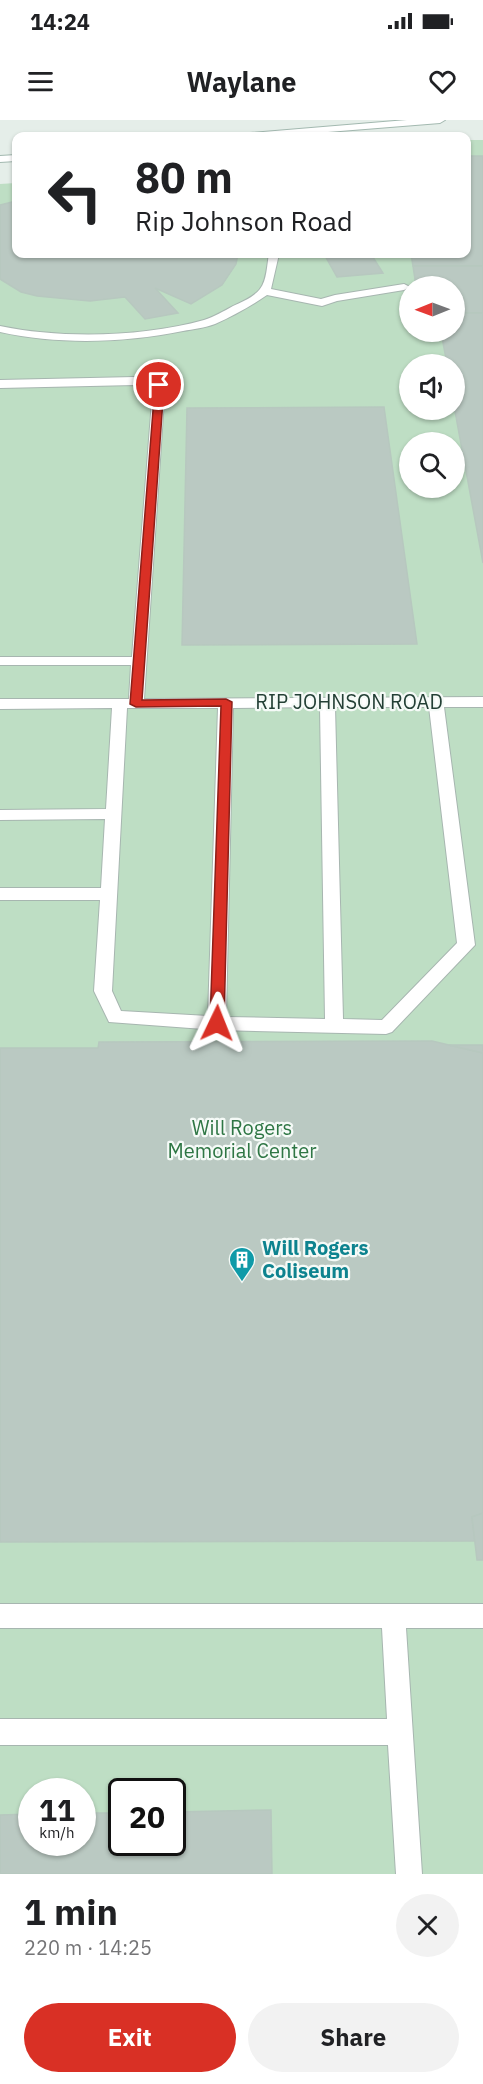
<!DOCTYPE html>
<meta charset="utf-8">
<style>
:root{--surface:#fff;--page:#f2f2f2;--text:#202124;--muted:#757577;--accent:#d93025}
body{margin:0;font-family:"IBM Plex Sans",sans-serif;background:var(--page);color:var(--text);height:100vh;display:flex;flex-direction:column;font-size:22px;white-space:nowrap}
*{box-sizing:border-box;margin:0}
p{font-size:20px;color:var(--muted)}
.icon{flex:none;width:33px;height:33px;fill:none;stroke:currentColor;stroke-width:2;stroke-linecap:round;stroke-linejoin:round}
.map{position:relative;height:1754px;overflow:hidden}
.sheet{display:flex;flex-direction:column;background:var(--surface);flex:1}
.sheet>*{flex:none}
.top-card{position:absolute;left:12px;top:12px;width:459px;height:126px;border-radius:12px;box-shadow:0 2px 4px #0004;background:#fff;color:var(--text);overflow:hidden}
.needle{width:39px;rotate:269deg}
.fabs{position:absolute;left:399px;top:156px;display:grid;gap:12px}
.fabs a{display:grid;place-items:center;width:66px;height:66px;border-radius:50%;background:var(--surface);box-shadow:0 2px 4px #0004;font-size:30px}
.speed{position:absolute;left:18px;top:1658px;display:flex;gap:12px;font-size:30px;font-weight:700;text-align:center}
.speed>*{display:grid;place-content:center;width:78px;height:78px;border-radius:50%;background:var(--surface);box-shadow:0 2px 4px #0004;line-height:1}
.speed small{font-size:15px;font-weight:400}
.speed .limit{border:3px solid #111;border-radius:9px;background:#fff;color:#111}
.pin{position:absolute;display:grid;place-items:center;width:51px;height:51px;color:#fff;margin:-26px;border:3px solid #fff;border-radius:50%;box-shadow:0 2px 6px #0007}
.me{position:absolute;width:66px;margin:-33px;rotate:2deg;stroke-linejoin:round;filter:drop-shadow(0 0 4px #0008)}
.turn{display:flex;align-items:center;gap:21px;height:126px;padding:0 24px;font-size:27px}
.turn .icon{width:78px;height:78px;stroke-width:2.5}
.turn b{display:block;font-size:42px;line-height:51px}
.round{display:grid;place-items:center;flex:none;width:63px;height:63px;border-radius:32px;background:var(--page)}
.overview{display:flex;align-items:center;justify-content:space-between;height:102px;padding:0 24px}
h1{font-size:36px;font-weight:800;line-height:45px}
.action{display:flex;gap:12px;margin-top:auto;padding:12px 24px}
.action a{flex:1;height:69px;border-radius:36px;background:var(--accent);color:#fff;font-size:24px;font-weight:800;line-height:69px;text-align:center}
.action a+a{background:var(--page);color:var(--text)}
.status{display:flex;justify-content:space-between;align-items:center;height:42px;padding:0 30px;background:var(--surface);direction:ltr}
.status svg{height:16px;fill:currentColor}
header{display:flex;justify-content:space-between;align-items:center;height:78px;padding:0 24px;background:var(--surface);font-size:27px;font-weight:800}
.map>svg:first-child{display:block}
</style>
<div class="status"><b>14:24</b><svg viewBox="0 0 49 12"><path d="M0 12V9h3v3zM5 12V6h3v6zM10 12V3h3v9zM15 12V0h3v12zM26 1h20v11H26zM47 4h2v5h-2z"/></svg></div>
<header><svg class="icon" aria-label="menu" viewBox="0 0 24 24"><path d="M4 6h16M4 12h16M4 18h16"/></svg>Waylane<svg class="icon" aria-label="heart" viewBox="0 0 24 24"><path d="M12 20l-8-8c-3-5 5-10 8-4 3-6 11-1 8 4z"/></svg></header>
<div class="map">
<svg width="483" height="1754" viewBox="0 0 483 1754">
<rect width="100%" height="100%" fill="#e5eee9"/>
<path fill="#bedec4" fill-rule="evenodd" d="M467,20H483V1754H0V64L16,63V134H466ZM410,166H454V212H410ZM410,244H454V290H410ZM410,322H454V368H410ZM32,1671H82V1722H32ZM122,1671H172V1722H122Z"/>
<g fill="#bac9c2" stroke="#b7c8bf" stroke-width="1.5">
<path d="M466,36H483V146H413L411,134H466Z"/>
<path d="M16,81V134H238L236,144L222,165L191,184L155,168L178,193L145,199L125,177L90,181L37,176L21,172L0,159V85Z"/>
<path d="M324,134H371L383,153L337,157Z"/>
<path d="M413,146H483V193H454V166H416Z"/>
<path d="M454,193H483V443L454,286V244H447L441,212H454Z"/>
<path d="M384,287L417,524L182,525L187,288Z"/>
<path d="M432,921L483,933V1393L472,1397L475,1421L0,1422V928H98L99,922Z"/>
<path d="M449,925H483V933Z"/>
<path d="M483,1393V1440H477L472,1397Z"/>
<path d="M271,1690L272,1754H0V1695L32,1694V1722H82V1693H122V1722H172V1692Z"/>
</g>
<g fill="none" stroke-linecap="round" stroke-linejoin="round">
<defs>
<g id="lane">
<path d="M269,134H279L271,169L321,179L335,175L404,164L410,167L404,170L337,181L322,186L267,175C251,186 233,196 215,204C205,208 193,209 183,211C124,223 59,225 0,212V206C62,219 143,217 204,200C214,197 224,191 233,186C242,182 254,177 260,169C267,161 267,144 269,134Z"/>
<path d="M135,257L163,262L165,265L144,579L483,577V587H444L475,825L392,912L386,914L217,910L109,902L94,871L100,780H0V768H101L105,699L0,700V690L106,689L112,588L0,589V579H129L131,545H0V537H132L153,268L135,265L0,268V260ZM320,587L325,899L226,897L233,588ZM335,587H429L457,823L382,900L343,899ZM127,588H218L208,896L121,891L112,871Z"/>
<path d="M0,1484H483V1508H406L422,1754H396L388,1625H0V1599H387L382,1508H0Z"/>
</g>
<g id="secondary">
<path d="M407,0H445L440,3L278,16H245L250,13Z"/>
<path d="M16,35V41L0,42V36Z"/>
</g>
</defs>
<use href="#lane" stroke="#a7b6b0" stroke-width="2"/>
<use href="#secondary" stroke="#a3b9b0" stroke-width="2"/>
<use href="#lane" fill="#fff" fill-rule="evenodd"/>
<use href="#secondary" fill="#fff" fill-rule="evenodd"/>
</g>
<path fill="#d93025" stroke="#8d1f18" stroke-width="1.5" d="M159,262L164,265L142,580L226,579L232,582L224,903L217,908L210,903L221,586L136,587L130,584L155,265Z"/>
<defs>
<symbol id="building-pin" viewBox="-11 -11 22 30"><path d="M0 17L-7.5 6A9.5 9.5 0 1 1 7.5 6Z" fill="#0f9aa8" stroke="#f5faf7"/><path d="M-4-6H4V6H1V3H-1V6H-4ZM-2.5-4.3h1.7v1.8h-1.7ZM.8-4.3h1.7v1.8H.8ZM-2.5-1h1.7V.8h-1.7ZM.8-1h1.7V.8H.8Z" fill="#fff"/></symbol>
</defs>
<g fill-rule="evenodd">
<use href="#building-pin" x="227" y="1125" width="30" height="40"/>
</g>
<g text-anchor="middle" stroke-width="4.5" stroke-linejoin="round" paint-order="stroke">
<g font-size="20" fill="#244036" stroke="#f5faf7">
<text x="349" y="589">RIP JOHNSON ROAD</text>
</g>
<g font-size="20" fill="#2e7644" stroke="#f5faf7">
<text x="242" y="1015">Will Rogers<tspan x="242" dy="23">Memorial Center</tspan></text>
</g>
<g font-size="20" font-weight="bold" fill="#0d838f" stroke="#f5faf7" text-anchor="start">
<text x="262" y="1135">Will Rogers<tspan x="262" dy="23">Coliseum</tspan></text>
</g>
</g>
</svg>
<div class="fabs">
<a><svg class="needle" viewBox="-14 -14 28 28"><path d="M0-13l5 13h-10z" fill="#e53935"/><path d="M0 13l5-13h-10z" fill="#757577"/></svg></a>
<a><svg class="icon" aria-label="sound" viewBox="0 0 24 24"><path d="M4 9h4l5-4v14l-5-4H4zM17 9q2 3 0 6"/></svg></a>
<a><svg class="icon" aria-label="search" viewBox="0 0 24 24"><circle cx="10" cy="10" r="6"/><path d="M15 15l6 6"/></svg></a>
</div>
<div class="speed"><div>11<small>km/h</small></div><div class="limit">20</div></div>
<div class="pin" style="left:159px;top:265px;background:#d93025"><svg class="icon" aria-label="arrive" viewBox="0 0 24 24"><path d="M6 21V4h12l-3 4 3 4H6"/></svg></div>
<svg class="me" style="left:217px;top:903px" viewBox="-20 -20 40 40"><path d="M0-17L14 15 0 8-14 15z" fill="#d93025" stroke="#fff" stroke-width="4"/></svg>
<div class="top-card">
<div class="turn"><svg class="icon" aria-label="left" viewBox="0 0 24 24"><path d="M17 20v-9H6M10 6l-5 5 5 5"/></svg><div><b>80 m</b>Rip Johnson Road</div></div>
</div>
</div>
<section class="sheet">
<div class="overview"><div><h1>1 min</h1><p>220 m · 14:25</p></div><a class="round"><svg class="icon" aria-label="close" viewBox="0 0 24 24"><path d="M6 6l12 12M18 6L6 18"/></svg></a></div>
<div class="action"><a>Exit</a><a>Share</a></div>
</section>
